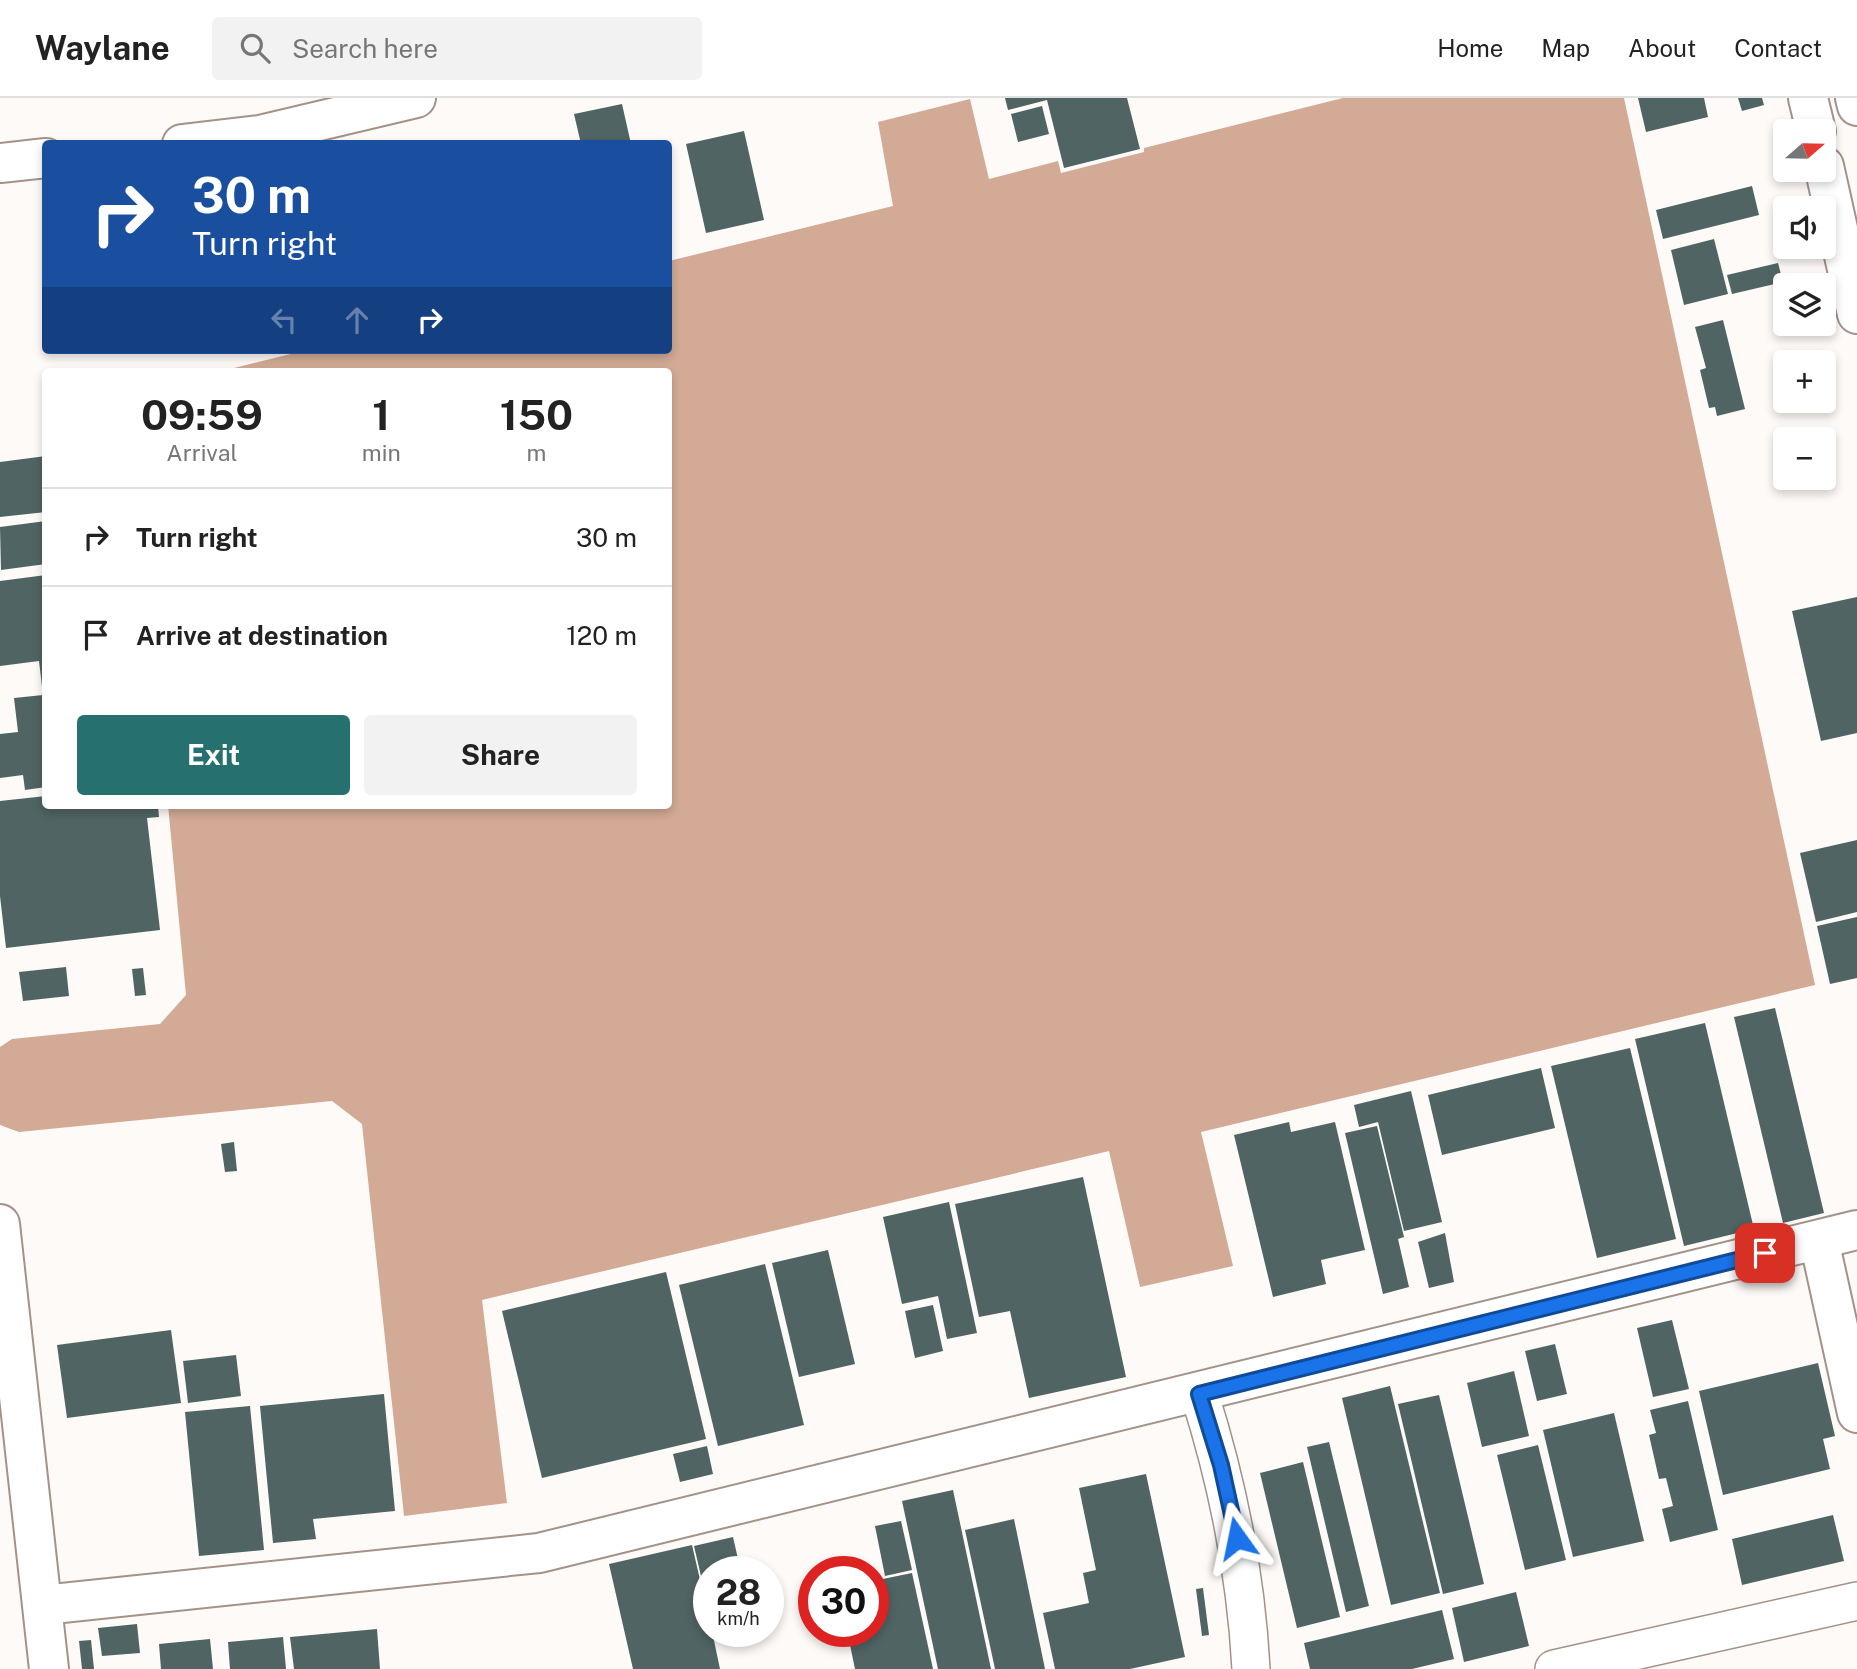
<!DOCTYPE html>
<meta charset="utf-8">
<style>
:root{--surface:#fff;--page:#f2f2f2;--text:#222;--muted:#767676;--line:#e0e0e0;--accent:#26716f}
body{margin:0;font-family:"Public Sans",sans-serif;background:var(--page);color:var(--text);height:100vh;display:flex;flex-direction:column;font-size:26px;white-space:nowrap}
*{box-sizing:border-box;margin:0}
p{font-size:23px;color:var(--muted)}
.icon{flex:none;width:38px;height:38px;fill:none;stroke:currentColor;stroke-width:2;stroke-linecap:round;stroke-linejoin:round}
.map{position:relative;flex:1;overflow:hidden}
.side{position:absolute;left:42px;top:270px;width:630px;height:441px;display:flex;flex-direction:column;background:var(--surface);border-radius:7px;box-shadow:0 4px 10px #0003}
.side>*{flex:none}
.banner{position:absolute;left:42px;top:42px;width:630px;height:214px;border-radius:7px;box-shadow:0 4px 10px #0003;background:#1a4fa0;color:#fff;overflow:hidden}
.needle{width:46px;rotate:70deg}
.buttons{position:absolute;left:1773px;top:21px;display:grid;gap:14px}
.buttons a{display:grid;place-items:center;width:63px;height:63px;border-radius:7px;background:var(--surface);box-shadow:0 4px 10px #0003;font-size:35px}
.speed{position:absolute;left:693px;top:1458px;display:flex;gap:14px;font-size:35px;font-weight:700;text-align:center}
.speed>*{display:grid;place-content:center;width:91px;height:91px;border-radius:50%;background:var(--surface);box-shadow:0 4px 10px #0003;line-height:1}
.speed small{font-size:18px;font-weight:400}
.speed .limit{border:10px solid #d22;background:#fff;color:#111}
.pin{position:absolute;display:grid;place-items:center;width:60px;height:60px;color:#fff;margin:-30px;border-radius:14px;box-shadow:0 4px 10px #0006}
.me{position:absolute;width:77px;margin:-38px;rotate:348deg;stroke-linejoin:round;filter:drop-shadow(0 0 5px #0008)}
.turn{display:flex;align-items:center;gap:24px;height:147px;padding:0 35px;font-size:32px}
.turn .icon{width:91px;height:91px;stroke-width:2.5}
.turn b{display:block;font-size:49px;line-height:60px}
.lanes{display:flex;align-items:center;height:66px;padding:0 35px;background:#0003;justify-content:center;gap:35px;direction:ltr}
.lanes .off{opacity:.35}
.eta{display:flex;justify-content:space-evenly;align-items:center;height:119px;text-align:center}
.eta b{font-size:42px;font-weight:700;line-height:49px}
.primary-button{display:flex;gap:14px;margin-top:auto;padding:14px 35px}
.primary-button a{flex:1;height:80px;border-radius:7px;background:var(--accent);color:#fff;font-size:28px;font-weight:700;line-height:80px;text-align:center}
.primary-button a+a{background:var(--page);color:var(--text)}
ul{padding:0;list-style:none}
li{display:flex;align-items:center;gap:21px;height:98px;padding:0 35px;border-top:2px solid var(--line)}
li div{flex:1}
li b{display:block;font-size:26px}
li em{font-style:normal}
header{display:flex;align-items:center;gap:42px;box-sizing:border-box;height:98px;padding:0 35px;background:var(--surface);border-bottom:2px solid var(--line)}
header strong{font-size:33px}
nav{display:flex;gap:38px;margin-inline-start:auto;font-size:24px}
.search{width:490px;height:63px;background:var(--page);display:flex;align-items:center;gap:18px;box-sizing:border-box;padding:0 24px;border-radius:7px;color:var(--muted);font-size:26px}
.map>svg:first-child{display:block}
</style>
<header>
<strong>Waylane</strong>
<div class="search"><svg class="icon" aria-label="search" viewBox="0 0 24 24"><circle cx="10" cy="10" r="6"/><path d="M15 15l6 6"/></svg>Search here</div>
<nav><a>Home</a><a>Map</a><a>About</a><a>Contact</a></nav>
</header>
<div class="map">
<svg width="1857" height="1571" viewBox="0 0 1857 1571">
<rect width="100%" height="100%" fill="#fefaf8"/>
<path fill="#d2aa95" d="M1343,0H1624L1815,887L1201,1034L1233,1168L1140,1189L1109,1053L482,1202L507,1405L404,1418L362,1026L332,1003L19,1034L0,1027V949L12,941L160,926L186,897L168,707H668V273H222L307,252H668L669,163L893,108L878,24L970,1L989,81L1058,63L1061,75L1144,54V50Z"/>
<g fill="#4f6463">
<path d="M1005,0H1127L1140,51L1064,70L1047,2L1008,12Z"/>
<path d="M1638,0H1704L1708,19L1646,34Z"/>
<path d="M1738,0H1762L1764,7L1742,13Z"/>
<path d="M622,6L631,46H581L574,16Z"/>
<path d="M1042,8L1049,36L1018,44L1011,16Z"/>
<path d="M744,33L764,122L706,135L686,46Z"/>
<path d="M1752,88L1759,117L1663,141L1656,112Z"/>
<path d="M1714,141L1728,196L1684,207L1671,152Z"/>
<path d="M1778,165L1783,184L1732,196L1727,177Z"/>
<path d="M1723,222L1745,311L1717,318L1715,309L1709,310L1700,272L1706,270L1695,229Z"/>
<path d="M46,358V414L0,419V364Z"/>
<path d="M46,423V466L1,472L0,429Z"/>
<path d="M46,477V689L25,692L23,677L0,680V636L18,634L14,600L43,597L39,563L0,568V483Z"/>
<path d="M1857,499V635L1821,643L1792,513Z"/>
<path d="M46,698V707H158L159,719L147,720L160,832L6,850L0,798V703Z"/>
<path d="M1857,742V814L1816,824L1800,755Z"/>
<path d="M1857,819V880L1830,886L1817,828Z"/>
<path d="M66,869L69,898L23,903L19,874Z"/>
<path d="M143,870L146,897L135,898L132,871Z"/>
<path d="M1775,910L1824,1115L1783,1125L1734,919Z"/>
<path d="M1705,925L1754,1131L1684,1148L1635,941Z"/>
<path d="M1630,950L1676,1141L1597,1160L1551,968Z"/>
<path d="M1541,970L1555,1030L1442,1057L1428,997Z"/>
<path d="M1411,993L1442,1124L1404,1133L1378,1024L1359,1029L1354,1007Z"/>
<path d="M1289,1024L1291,1034L1335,1024L1365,1152L1321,1162L1326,1186L1273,1199L1234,1037Z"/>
<path d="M1377,1028L1404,1139L1398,1141L1409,1189L1383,1196L1345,1035Z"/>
<path d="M234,1044L237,1073L225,1074L221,1046Z"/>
<path d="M1083,1079L1126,1279L1029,1300L1010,1213L979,1219L955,1106Z"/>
<path d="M949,1104L977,1235L947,1241L938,1198L902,1206L883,1119Z"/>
<path d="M1445,1135L1454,1184L1429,1190L1418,1144Z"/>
<path d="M828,1152L855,1266L799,1279L772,1165Z"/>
<path d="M765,1166L804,1327L718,1348L679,1187Z"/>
<path d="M666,1174L706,1341L542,1380L502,1213Z"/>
<path d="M933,1207L943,1253L915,1260L905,1213Z"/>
<path d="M1672,1222L1689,1291L1653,1299L1637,1230Z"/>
<path d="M171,1232L181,1305L67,1320L57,1247Z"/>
<path d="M1555,1246L1567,1296L1537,1303L1525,1253Z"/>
<path d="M236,1257L241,1298L188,1305L183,1263Z"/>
<path d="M1818,1265L1835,1338L1823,1341L1830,1371L1723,1397L1699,1293Z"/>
<path d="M1514,1273L1529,1338L1482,1349L1467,1285Z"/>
<path d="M1390,1288L1440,1495L1391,1507L1342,1300Z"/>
<path d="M384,1296L395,1413L313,1421L316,1441L273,1445L260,1308Z"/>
<path d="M1439,1297L1484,1486L1443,1496L1398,1306Z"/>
<path d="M1688,1303L1718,1432L1670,1444L1662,1411L1673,1408L1666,1380L1659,1381L1649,1337L1656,1335L1650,1312Z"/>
<path d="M250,1308L264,1452L199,1458L185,1314Z"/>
<path d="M1614,1315L1644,1443L1573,1459L1543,1332Z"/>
<path d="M1329,1344L1369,1508L1346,1514L1307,1349Z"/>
<path d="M1538,1347L1566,1462L1525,1472L1497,1357Z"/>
<path d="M707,1348L713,1376L680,1384L673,1356Z"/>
<path d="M1303,1364L1340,1519L1297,1530L1260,1375Z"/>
<path d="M1146,1376L1185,1559L1130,1571H1055L1043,1515L1089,1505L1083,1475L1096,1472L1079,1390Z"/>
<path d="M953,1392L991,1571H938L902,1403Z"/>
<path d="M1833,1417L1844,1463L1742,1487L1732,1441Z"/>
<path d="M1014,1421L1045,1571H995L965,1432Z"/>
<path d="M901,1423L912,1472L885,1478L875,1428Z"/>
<path d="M733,1439L741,1474H709L708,1508L694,1448Z"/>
<path d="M692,1447L709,1521V1533H712L720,1571H633L609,1466Z"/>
<path d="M912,1475L933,1571H855L849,1542L840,1544L838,1533H873V1483Z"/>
<path d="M1203,1490L1209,1537L1202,1538L1196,1491Z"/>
<path d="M1516,1494L1529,1548L1464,1564L1452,1510Z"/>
<path d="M1442,1512L1454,1561L1412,1571H1310L1304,1545Z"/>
<path d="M137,1526L140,1555L102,1558L98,1530Z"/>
<path d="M377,1531L380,1571H294L290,1539Z"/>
<path d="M283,1539L286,1571H230L228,1544Z"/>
<path d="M210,1541L213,1571H161L159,1546Z"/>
<path d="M91,1542L94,1571H82L79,1543Z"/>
</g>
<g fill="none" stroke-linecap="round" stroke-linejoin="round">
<defs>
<g id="street">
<path d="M1199,1295C1228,1386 1246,1476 1251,1571"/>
<path d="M1554,1571L1857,1503"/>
</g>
<g id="secondary">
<path d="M1808,0L1816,33"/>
<path d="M1855,0L1857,8"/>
<path d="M182,46L260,37L416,0"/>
<path d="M0,65L46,60"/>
<path d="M1824,68L1857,216"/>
<path d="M0,1126L49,1571"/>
<path d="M1819,1142L1857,1315"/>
<path d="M43,1507L539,1455L1857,1132"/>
</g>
</defs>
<use href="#street" stroke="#a49289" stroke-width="40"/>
<use href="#secondary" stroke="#a49289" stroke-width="42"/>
<use href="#street" stroke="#fff" stroke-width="37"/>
<use href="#secondary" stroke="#fff" stroke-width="38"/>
</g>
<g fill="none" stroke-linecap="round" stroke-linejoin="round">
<defs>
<path id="route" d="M1237,1440L1221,1367L1199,1296L1765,1155"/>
</defs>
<use href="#route" stroke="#114b97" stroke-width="18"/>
<use href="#route" stroke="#1a73e8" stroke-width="12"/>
</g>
</svg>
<div class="buttons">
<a><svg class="needle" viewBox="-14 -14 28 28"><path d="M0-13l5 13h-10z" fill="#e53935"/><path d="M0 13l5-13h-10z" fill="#767676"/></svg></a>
<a><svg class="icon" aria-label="sound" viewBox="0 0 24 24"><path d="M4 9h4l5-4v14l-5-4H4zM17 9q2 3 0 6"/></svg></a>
<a><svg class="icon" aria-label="layers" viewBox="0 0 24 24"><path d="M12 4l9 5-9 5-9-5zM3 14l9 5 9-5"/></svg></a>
<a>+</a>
<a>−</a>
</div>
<div class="speed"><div>28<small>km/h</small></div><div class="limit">30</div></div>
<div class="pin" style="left:1765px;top:1155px;background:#d93025"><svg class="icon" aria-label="arrive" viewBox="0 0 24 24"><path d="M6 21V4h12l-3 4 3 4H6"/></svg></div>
<svg class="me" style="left:1237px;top:1440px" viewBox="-20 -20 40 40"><path d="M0-17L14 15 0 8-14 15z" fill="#1a73e8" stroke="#fff" stroke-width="4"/></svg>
<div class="banner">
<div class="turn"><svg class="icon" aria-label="right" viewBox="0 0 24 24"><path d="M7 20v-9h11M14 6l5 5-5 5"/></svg><div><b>30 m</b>Turn right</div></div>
<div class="lanes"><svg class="icon off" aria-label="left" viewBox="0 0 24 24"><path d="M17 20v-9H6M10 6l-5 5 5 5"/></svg><svg class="icon off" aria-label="ahead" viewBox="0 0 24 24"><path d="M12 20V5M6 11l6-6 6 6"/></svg><svg class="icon" aria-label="right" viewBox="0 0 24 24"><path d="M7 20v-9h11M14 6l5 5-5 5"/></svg></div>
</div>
<section class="side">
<div class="eta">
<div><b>09:59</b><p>Arrival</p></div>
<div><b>1</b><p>min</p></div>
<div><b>150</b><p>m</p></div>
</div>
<ul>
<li><svg class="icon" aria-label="right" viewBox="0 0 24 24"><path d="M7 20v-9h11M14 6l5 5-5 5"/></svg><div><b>Turn right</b></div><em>30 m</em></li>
<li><svg class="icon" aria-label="arrive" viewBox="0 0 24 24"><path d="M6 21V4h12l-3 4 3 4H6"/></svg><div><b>Arrive at destination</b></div><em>120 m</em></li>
</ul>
<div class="primary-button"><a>Exit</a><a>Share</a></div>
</section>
</div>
